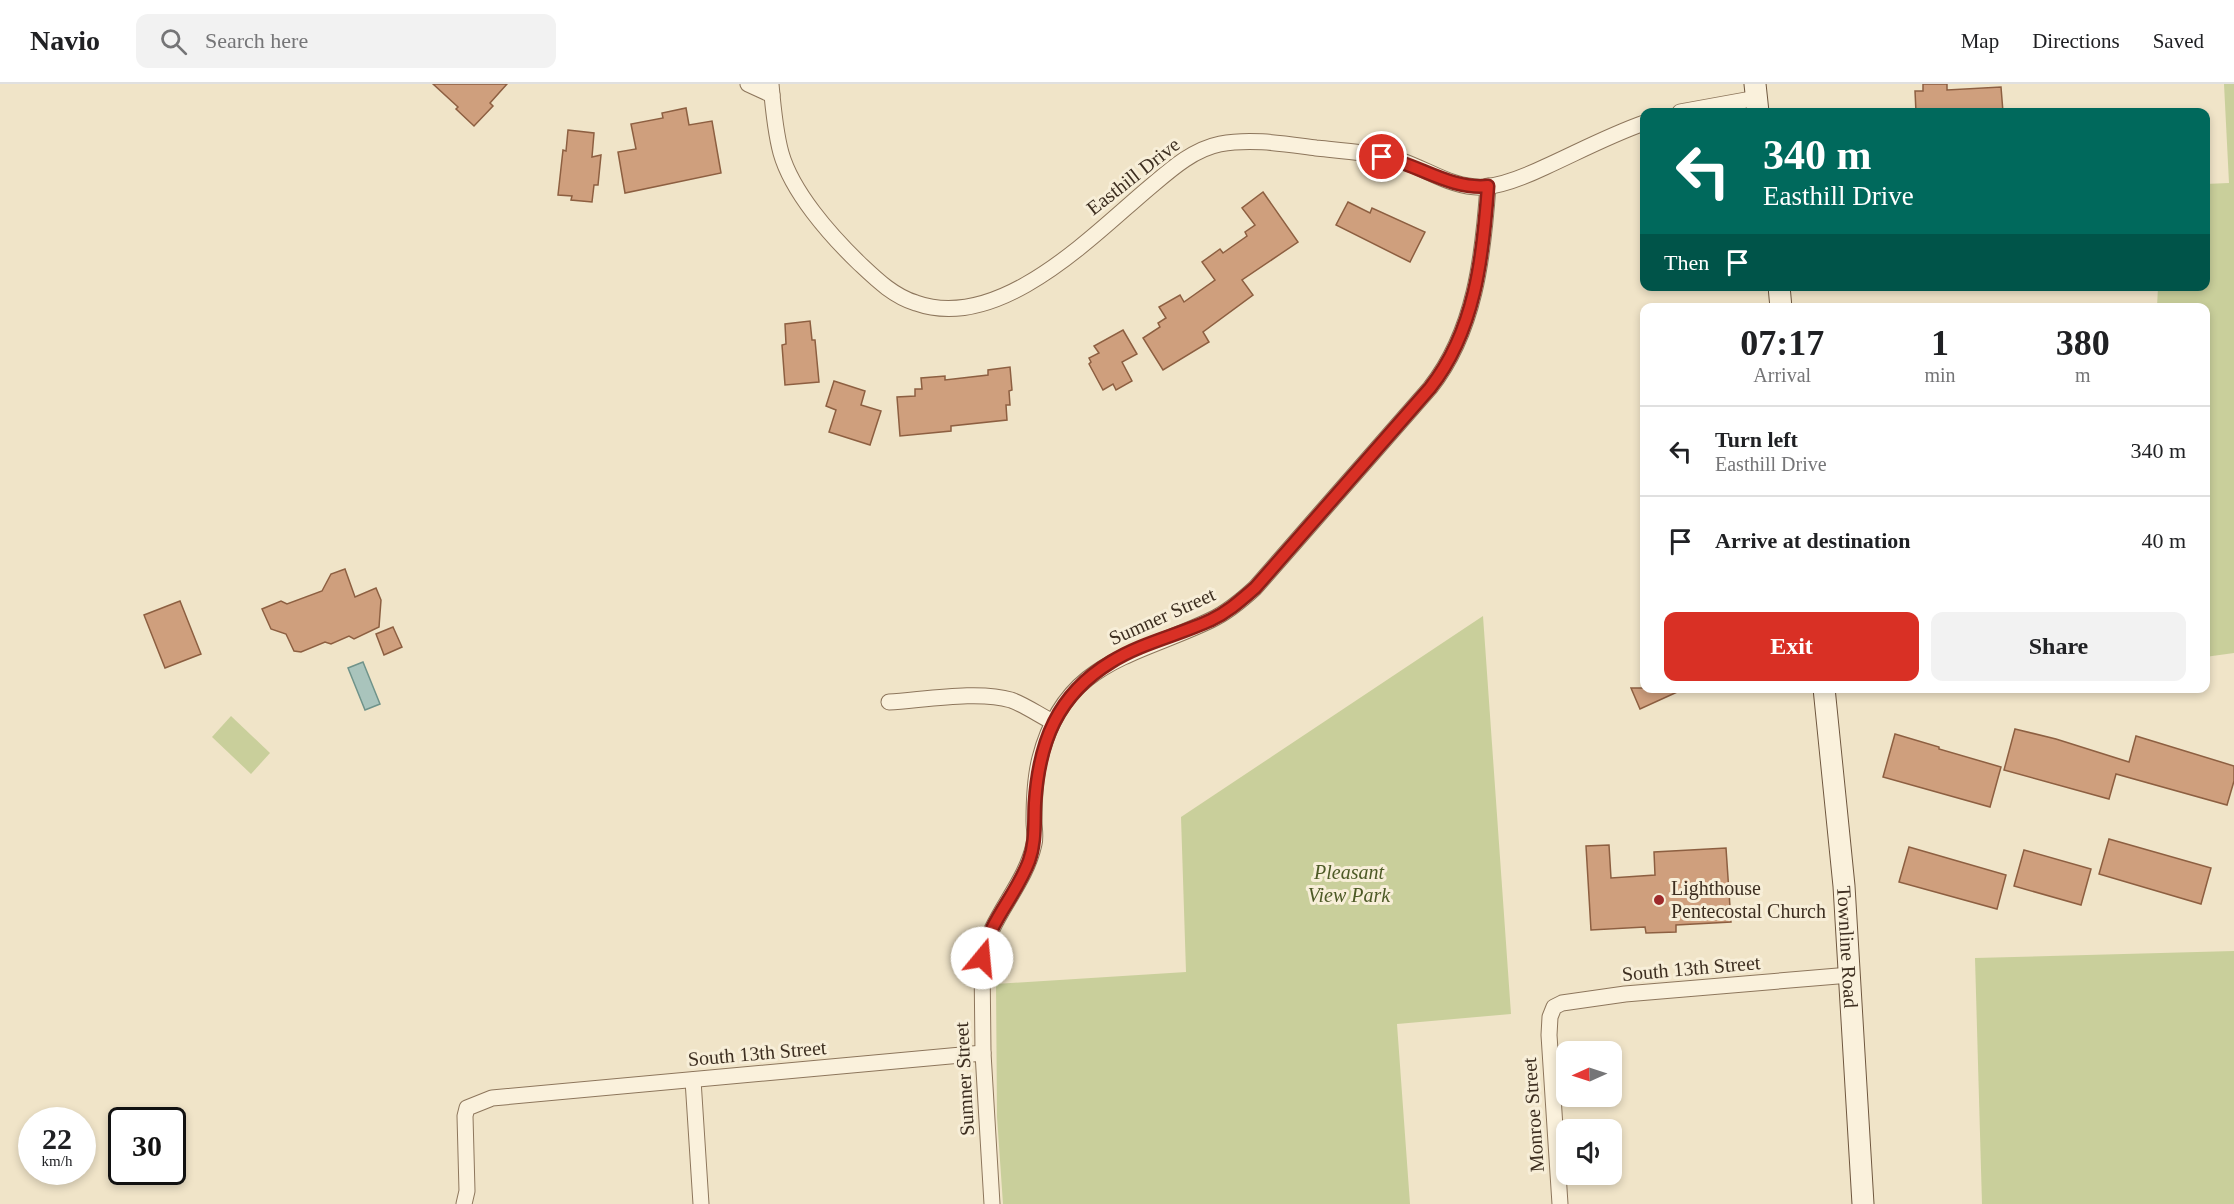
<!DOCTYPE html>
<style>
:root{--surface:#fff;--page:#f2f2f2;--text:#202124;--muted:#757577;--line:#e0e0e0;--accent:#d93025}
body{margin:0;font-family:"Times New Roman",serif;background:var(--page);color:var(--text);height:100vh;display:flex;flex-direction:column;font-size:22px;white-space:nowrap}
*{box-sizing:border-box;margin:0}
p{font-size:20px;color:var(--muted)}
.icon{flex:none;width:33px;height:33px;fill:none;stroke:currentColor;stroke-width:2;stroke-linecap:round;stroke-linejoin:round}
.map{position:relative;flex:1;overflow:hidden}
.side{position:absolute;left:1640px;top:219px;width:570px;height:390px;display:flex;flex-direction:column;background:var(--surface);border-radius:12px;box-shadow:0 3px 9px #0003}
.side>*{flex:none}
.hud{position:absolute;left:1640px;top:24px;width:570px;height:183px;border-radius:12px;box-shadow:0 3px 9px #0003;background:#00695c;color:#fff;overflow:hidden}
.needle{width:39px;rotate:267deg}
.buttons{position:absolute;left:1556px;top:957px;display:grid;gap:12px}
.buttons a{display:grid;place-items:center;width:66px;height:66px;border-radius:12px;background:var(--surface);box-shadow:0 3px 9px #0003;font-size:30px}
.speed{position:absolute;left:18px;top:1023px;display:flex;gap:12px;font-size:30px;font-weight:700;text-align:center}
.speed>*{display:grid;place-content:center;width:78px;height:78px;border-radius:50%;background:var(--surface);box-shadow:0 3px 9px #0003;line-height:1}
.speed small{font-size:15px;font-weight:400}
.speed .limit{border:3px solid #111;border-radius:9px;background:#fff;color:#111}
.pin{position:absolute;display:grid;place-items:center;width:51px;height:51px;color:#fff;margin:-26px;border:3px solid #fff;border-radius:50%;box-shadow:0 2px 6px #0007}
.me{position:absolute;width:66px;margin:-33px;rotate:17deg;stroke-linejoin:round;filter:drop-shadow(0 0 4px #0008)}
.turn{display:flex;align-items:center;gap:21px;height:126px;padding:0 24px;font-size:27px}
.turn .icon{width:78px;height:78px;stroke-width:2.5}
.turn b{display:block;font-size:42px;line-height:51px}
.then{display:flex;align-items:center;height:57px;padding:0 24px;background:#0003;gap:12px;font-size:22px}
.eta{display:flex;justify-content:space-evenly;align-items:center;height:102px;text-align:center}
.eta b{font-size:36px;font-weight:600;line-height:42px}
.primary-button{display:flex;gap:12px;margin-top:auto;padding:12px 24px}
.primary-button a{flex:1;height:69px;border-radius:12px;background:var(--accent);color:#fff;font-size:24px;font-weight:600;line-height:69px;text-align:center}
.primary-button a+a{background:var(--page);color:var(--text)}
ul{padding:0;list-style:none}
li{display:flex;align-items:center;gap:18px;height:90px;padding:0 24px;border-top:2px solid var(--line)}
li div{flex:1}
li b{display:block;font-size:22px}
li em{font-style:normal}
header{display:flex;align-items:center;gap:36px;box-sizing:border-box;height:84px;padding:0 30px;background:var(--surface);border-bottom:2px solid var(--line)}
header strong{font-size:28px}
nav{display:flex;gap:33px;margin-inline-start:auto;font-size:21px}
.search{width:420px;height:54px;background:var(--page);display:flex;align-items:center;gap:15px;box-sizing:border-box;padding:0 21px;border-radius:12px;color:var(--muted);font-size:22px}
.map>svg:first-child{display:block}
</style>
<header>
<strong>Navio</strong>
<div class="search"><svg class="icon" aria-label="search" viewBox="0 0 24 24"><circle cx="10" cy="10" r="6"/><path d="M15 15l6 6"/></svg>Search here</div>
<nav><a>Map</a><a>Directions</a><a>Saved</a></nav>
</header>
<div class="map">
<svg width="2234" height="1120" viewBox="0 0 2234 1120">
<rect width="100%" height="100%" fill="#f0e4c8"/>
<g fill="#c9cf9b">
<path d="M2224,0H2234V569L2205,573V224L2157,223L2158,203L2205,202V100L2229,99Z"/>
<path d="M1483,532L1511,930L1397,940L1410,1120H1003L997,1033L996,900L1186,888L1181,733Z"/>
<path d="M231,632L270,669L251,690L212,653Z"/>
<path d="M2234,867V1120H1982L1975,874Z"/>
</g>
<path fill="#a9c4bc" stroke="#6f938a" stroke-width="1.5" d="M363,578L380,620L365,626L348,584Z"/>
<g fill="#cf9f7d" stroke="#8d5f41" stroke-width="1.5">
<path d="M433,0H507L490,19L493,22L474,42L456,25L458,23Z"/>
<path d="M1923,0H1947V6L2001,3L2003,28H1916L1915,7H1923Z"/>
<path d="M686,24L689,41L712,37L721,89L625,109L618,68L636,65L631,40L663,34L662,29Z"/>
<path d="M568,46L594,49L592,73L601,71L598,101H594L592,118L571,116L572,112L558,111L563,66L566,67Z"/>
<path d="M1263,108L1298,158L1242,196L1253,211L1203,248L1209,258L1163,286L1143,254L1160,243L1158,239L1166,234L1159,223L1180,211L1184,218L1215,196L1202,178L1220,165L1223,169L1247,152L1245,148L1255,141L1242,124Z"/>
<path d="M1348,118L1370,129L1372,124L1425,148L1410,178L1336,141Z"/>
<path d="M810,237L812,256H815L819,298L785,301L782,261L786,260L785,240Z"/>
<path d="M1123,246L1137,270L1122,278L1132,297L1116,306L1113,300L1103,306L1089,280L1091,278L1089,274L1099,269L1094,262Z"/>
<path d="M1010,283L1012,306L1009,307L1010,321H1006L1007,336L951,342V347L900,352L897,313L915,312V305H922L921,294L945,292V296L988,291V286Z"/>
<path d="M834,297L865,307L861,321L881,327L870,361L829,348L836,326L826,322Z"/>
<path d="M345,485L355,513L376,504L381,516L379,543L354,555L349,552L331,560L325,558L301,568L294,567L286,550L271,545L262,525L281,517L287,520L322,507L331,490Z"/>
<path d="M180,517L201,570L165,584L144,531Z"/>
<path d="M393,543L402,563L384,571L376,550Z"/>
<path d="M1631,604H1686L1640,625Z"/>
<path d="M2015,645L2056,655L2129,678L2136,652L2234,682V697L2227,721L2116,690L2109,715L2004,686Z"/>
<path d="M1895,650L1939,663V665L2001,683L1990,723L1883,693Z"/>
<path d="M2109,755L2211,784L2201,820L2099,790Z"/>
<path d="M1609,761L1611,794L1655,791L1654,768L1726,764L1731,838L1676,841V848L1646,849L1645,843L1591,846L1586,762Z"/>
<path d="M1909,763L2006,791L1997,825L1899,798Z"/>
<path d="M2024,766L2091,785L2081,821L2014,802Z"/>
</g>
<g fill="none" stroke-linecap="round" stroke-linejoin="round">
<defs>
<g id="street">
<path d="M748,0L772,11"/>
<path d="M771,0C773,23 775,47 781,69C792,108 830,151 859,179C876,195 893,212 916,219C997,248 1087,157 1143,109C1166,90 1190,66 1220,60C1252,54 1285,60 1316,64C1345,67 1374,69 1402,77C1429,86 1454,105 1484,103C1505,101 1526,92 1545,83C1578,68 1610,51 1644,39"/>
<path d="M1680,28L1757,14"/>
<path d="M889,618C923,616 979,606 1011,616C1025,621 1039,631 1053,638"/>
<path d="M693,996L701,1120"/>
<path d="M464,1120L467,1107L465,1032L467,1024L492,1014L983,969"/>
<path d="M992,1120L983,969L982,875C990,832 1025,802 1034,760C1036,752 1034,745 1034,737C1034,717 1035,693 1040,674C1065,576 1134,573 1211,536C1228,528 1242,516 1255,504L1430,304C1475,247 1483,173 1488,102"/>
<path d="M1560,1120L1549,951L1550,933L1554,923L1562,919L1625,910L1850,891"/>
</g>
<g id="secondary">
<path d="M1755,0L1758,28"/>
<path d="M1779,202L1781,224"/>
<path id="s1" d="M1824,604L1844,802L1863,1120"/>
</g>
</defs>
<use href="#street" stroke="#8d765c" stroke-width="17"/>
<use href="#secondary" stroke="#6f573f" stroke-width="23"/>
<use href="#street" stroke="#faf1dc" stroke-width="15"/>
<use href="#secondary" stroke="#faf1dc" stroke-width="21"/>
</g>
<g fill="none" stroke-linecap="round" stroke-linejoin="round">
<defs>
<path id="route" d="M982,874C989,837 1016,812 1029,777C1036,758 1034,739 1035,719C1039,658 1057,611 1111,578C1141,559 1179,551 1211,536C1228,528 1241,516 1255,504L1430,304C1475,247 1483,173 1488,102C1450,106 1418,80 1382,73"/>
</defs>
<use href="#route" stroke="#8d1f18" stroke-width="15"/>
<use href="#route" stroke="#d93025" stroke-width="10"/>
</g>
<circle fill="#9e2a2b" stroke="#f7eed8" stroke-width="2" cx="1659" cy="816" r="6"/>
<g text-anchor="middle" stroke-width="6" stroke-linejoin="round" paint-order="stroke">
<g font-size="20" fill="#3d2e20" stroke="#f7eed8">
<text transform="translate(1133 92) rotate(-38)" y="7">Easthill Drive</text>
<text transform="translate(1162 532) rotate(-24)" y="7">Sumner Street</text>
<text dy="7" stroke="none"><textPath href="#s1" startOffset="260">Townline Road</textPath></text>
<text transform="translate(1691 884) rotate(-5)" y="7">South 13th Street</text>
<text transform="translate(757 969) rotate(-5)" y="7">South 13th Street</text>
<text transform="translate(964 995) rotate(-93)" y="7">Sumner Street</text>
<text transform="translate(1533 1031) rotate(-94)" y="7">Monroe Street</text>
</g>
<g font-size="20" font-style="italic" fill="#4d5a26" stroke="#f7eed8">
<text x="1349" y="795">Pleasant<tspan x="1349" dy="23">View Park</tspan></text>
</g>
<g font-size="20" fill="#3d2e20" stroke="#f7eed8" text-anchor="start">
<text x="1671" y="811">Lighthouse<tspan x="1671" dy="23">Pentecostal Church</tspan></text>
</g>
</g>
</svg>
<div class="buttons">
<a><svg class="needle" viewBox="-14 -14 28 28"><path d="M0-13l5 13h-10z" fill="#e53935"/><path d="M0 13l5-13h-10z" fill="#757577"/></svg></a>
<a><svg class="icon" aria-label="sound" viewBox="0 0 24 24"><path d="M4 9h4l5-4v14l-5-4H4zM17 9q2 3 0 6"/></svg></a>
</div>
<div class="speed"><div>22<small>km/h</small></div><div class="limit">30</div></div>
<div class="pin" style="left:1382px;top:73px;background:#d93025"><svg class="icon" aria-label="arrive" viewBox="0 0 24 24"><path d="M6 21V4h12l-3 4 3 4H6"/></svg></div>
<svg class="me" style="left:982px;top:874px" viewBox="-20 -20 40 40"><circle r="19" fill="#fff"/><path d="M0-13L10 11 0 6-10 11z" fill="#d93025"/></svg>
<div class="hud">
<div class="turn"><svg class="icon" aria-label="left" viewBox="0 0 24 24"><path d="M17 20v-9H6M10 6l-5 5 5 5"/></svg><div><b>340 m</b>Easthill Drive</div></div>
<div class="then">Then<svg class="icon" aria-label="arrive" viewBox="0 0 24 24"><path d="M6 21V4h12l-3 4 3 4H6"/></svg></div>
</div>
<section class="side">
<div class="eta">
<div><b>07:17</b><p>Arrival</p></div>
<div><b>1</b><p>min</p></div>
<div><b>380</b><p>m</p></div>
</div>
<ul>
<li><svg class="icon" aria-label="left" viewBox="0 0 24 24"><path d="M17 20v-9H6M10 6l-5 5 5 5"/></svg><div><b>Turn left</b><p>Easthill Drive</p></div><em>340 m</em></li>
<li><svg class="icon" aria-label="arrive" viewBox="0 0 24 24"><path d="M6 21V4h12l-3 4 3 4H6"/></svg><div><b>Arrive at destination</b></div><em>40 m</em></li>
</ul>
<div class="primary-button"><a>Exit</a><a>Share</a></div>
</section>
</div>
